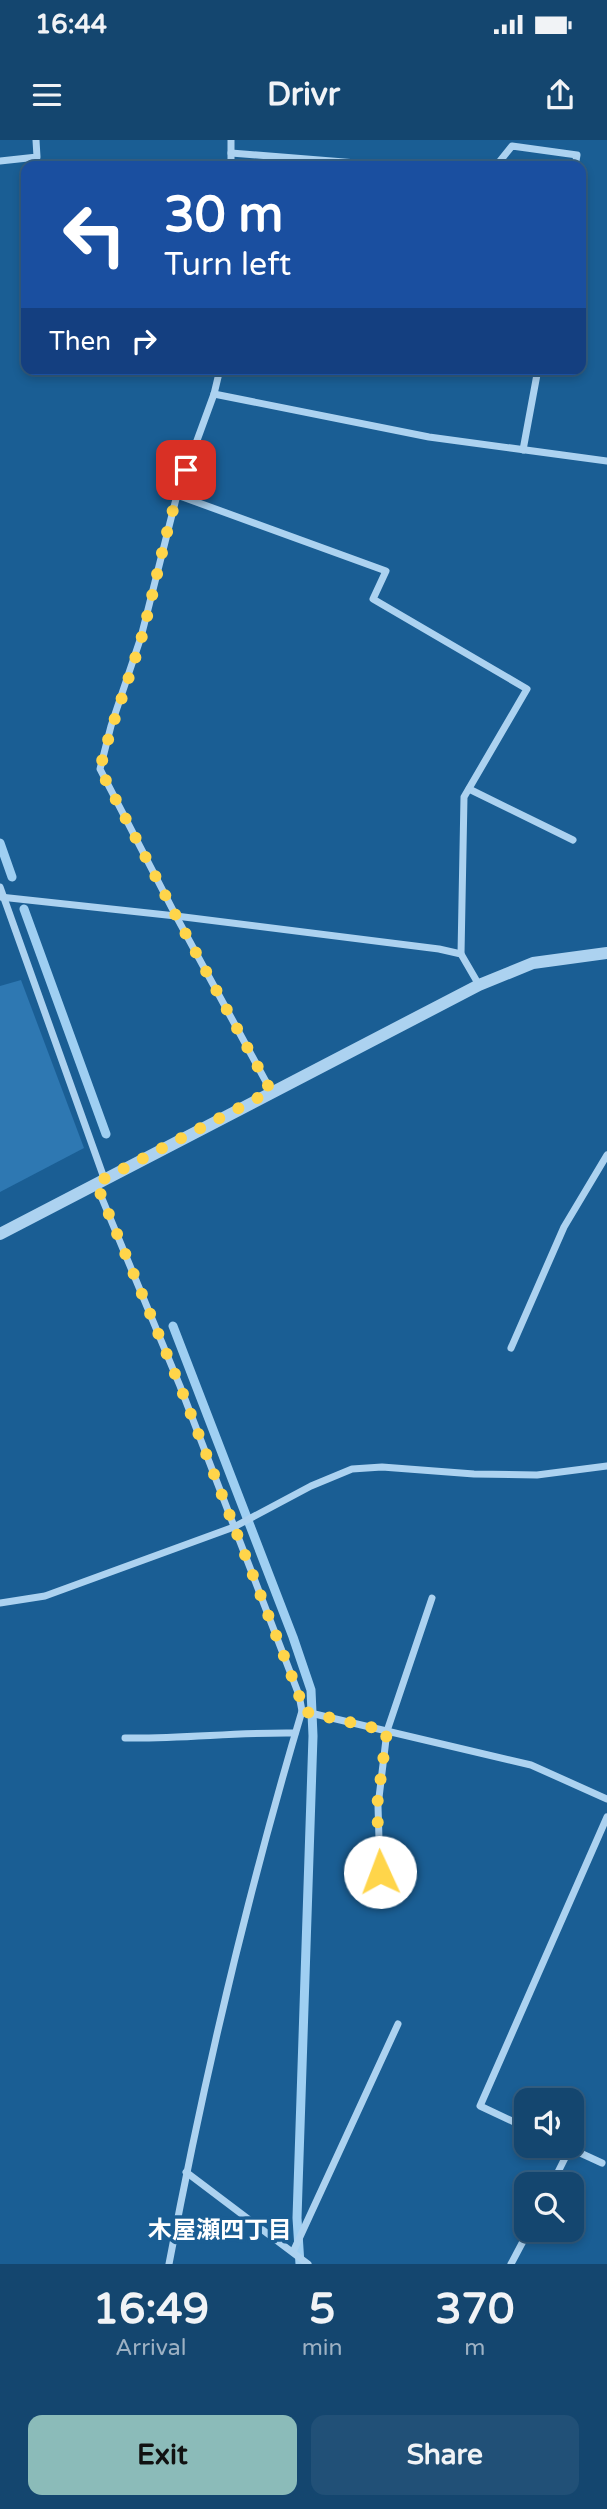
<!DOCTYPE html>
<meta charset="utf-8">
<style>
:root{--surface:#14466f;--page:#215077;--text:#f1f3f6;--muted:#9db1c3;--line:#335e82;--accent:#8bbbb9}
body{margin:0;font-family:"Varela Round","Noto Sans JP",sans-serif;background:var(--page);color:var(--text);height:100vh;display:flex;flex-direction:column;font-size:26px;white-space:nowrap}
*{box-sizing:border-box;margin:0}
p{font-size:23px;color:var(--muted)}
.icon{flex:none;width:38px;height:38px;fill:none;stroke:currentColor;stroke-width:2;stroke-linecap:round;stroke-linejoin:round}
.map{position:relative;height:2124px;overflow:hidden}
.details{display:flex;flex-direction:column;background:var(--surface);flex:1}
.details>*{flex:none}
.hud{position:absolute;left:21px;top:21px;width:565px;height:214px;border-radius:14px;box-shadow:0 4px 10px #0003,0 0 0 2px var(--line);background:#1a4fa0;color:#fff;overflow:hidden}
.tools{position:absolute;left:514px;top:1948px;display:grid;gap:14px}
.tools a{display:grid;place-items:center;width:70px;height:70px;border-radius:14px;background:var(--surface);box-shadow:0 4px 10px #0003,0 0 0 2px var(--line);font-size:35px}
.pin{position:absolute;display:grid;place-items:center;width:60px;height:60px;color:#fff;margin:-30px;border-radius:14px;box-shadow:0 4px 10px #0006}
.me{position:absolute;width:77px;margin:-38px;rotate:358deg;stroke-linejoin:round;filter:drop-shadow(0 0 5px #0008)}
.turn{display:flex;align-items:center;gap:24px;height:147px;padding:0 28px;font-size:32px}
.turn .icon{width:91px;height:91px;stroke-width:2.5}
.turn b{display:block;font-size:49px;line-height:60px}
.then{display:flex;align-items:center;height:66px;padding:0 28px;background:#0003;gap:14px;font-size:26px}
.eta{display:flex;justify-content:space-evenly;align-items:center;height:119px;text-align:center}
.eta b{font-size:42px;font-weight:700;line-height:49px}
.button{display:flex;gap:14px;margin-top:auto;padding:14px 28px}
.button a{flex:1;height:80px;border-radius:14px;background:var(--accent);color:#111;font-size:28px;font-weight:700;line-height:80px;text-align:center}
.button a+a{background:var(--page);color:var(--text)}
.status{display:flex;justify-content:space-between;align-items:center;height:49px;padding:0 35px;background:var(--surface);direction:ltr}
.status svg{height:19px;fill:currentColor}
header{display:flex;justify-content:space-between;align-items:center;height:91px;padding:0 28px;background:var(--surface);font-size:32px;font-weight:700}
.map>svg:first-child{display:block}
</style>
<div class="status"><b>16:44</b><svg viewBox="0 0 49 12"><path d="M0 12V9h3v3zM5 12V6h3v6zM10 12V3h3v9zM15 12V0h3v12zM26 1h20v11H26zM47 4h2v5h-2z"/></svg></div>
<header><svg class="icon" aria-label="menu" viewBox="0 0 24 24"><path d="M4 6h16M4 12h16M4 18h16"/></svg>Drivr<svg class="icon" aria-label="share" viewBox="0 0 24 24"><path d="M12 15V3M7 8l5-5 5 5M5 13v7h14v-7"/></svg></header>
<div class="map">
<svg width="607" height="2124" viewBox="0 0 607 2124">
<rect width="100%" height="100%" fill="#1a5e94"/>
<path fill="#2e78b2" d="M21,840L84,1008L0,1052V846Z"/>
<g fill="none" stroke-linecap="round" stroke-linejoin="round">
<g stroke="#9fcff2" stroke-width="9">
<path d="M0,703L12,737"/>
<path d="M24,769L106,994"/>
<path d="M173,1186L293,1497L311,1550L313,1596L297,2078L300,2124"/>
</g>
<g stroke="#acd2f0" stroke-width="7">
<path d="M231,0V26"/>
<path d="M231,13L394,26"/>
<path d="M0,21L37,17L36,0"/>
<path d="M496,26L512,6L577,15L575,26"/>
<path d="M220,229L214,254L177,355L141,497L111,586L100,629L176,776L271,951"/>
<path d="M214,254L429,297L607,321"/>
<path d="M523,310L538,229"/>
<path d="M177,355L386,431L373,459L527,549L464,657L461,814"/>
<path d="M469,649L573,700"/>
<path d="M0,747L104,1038"/>
<path d="M0,757L176,776L439,809L461,814L479,845"/>
<path d="M96,1044L180,1246L299,1555L302,1571C248,1752 204,1938 169,2124"/>
<path d="M511,1208L564,1087L607,1015"/>
<path d="M0,1463L45,1456L234,1387L311,1346L352,1329L382,1327L474,1334L537,1335L607,1326"/>
<path d="M302,1571L531,1625L607,1659"/>
<path d="M125,1598C182,1599 238,1592 295,1593"/>
<path d="M380,1732L378,1666L387,1591L432,1458"/>
<path d="M527,1988L480,1966L607,1677"/>
<path d="M565,2006L602,2023"/>
<path d="M186,2032L308,2124"/>
<path d="M552,2044L570,2008"/>
<path d="M293,2112L398,1884"/>
<path d="M511,2124L529,2090"/>
</g>
<path stroke="#acd2f0" stroke-width="12" d="M0,1094L479,845L533,823L607,813"/>
</g>
<g fill="none" stroke-linecap="round" stroke-linejoin="round">
<path stroke="#ffd54a" stroke-width="12" stroke-dasharray="0 21.6" d="M186,330C166,383 157,441 142,496C129,541 111,584 100,629L176,776L271,951L96,1043L180,1246L299,1555L302,1571L387,1591L377,1666L380,1732"/>
</g>
<g text-anchor="middle" stroke-width="7" stroke-linejoin="round" paint-order="stroke">
<g font-size="24" font-weight="bold" fill="#fff" stroke="#1a5e94">
<text x="220" y="2098">木屋瀬四丁目</text>
</g>
</g>
</svg>
<div class="tools">
<a><svg class="icon" aria-label="sound" viewBox="0 0 24 24"><path d="M4 9h4l5-4v14l-5-4H4zM17 9q2 3 0 6"/></svg></a>
<a><svg class="icon" aria-label="search" viewBox="0 0 24 24"><circle cx="10" cy="10" r="6"/><path d="M15 15l6 6"/></svg></a>
</div>
<div class="pin" style="left:186px;top:330px;background:#d93025"><svg class="icon" aria-label="arrive" viewBox="0 0 24 24"><path d="M6 21V4h12l-3 4 3 4H6"/></svg></div>
<svg class="me" style="left:380px;top:1732px" viewBox="-20 -20 40 40"><circle r="19" fill="#fff"/><path d="M0-13L10 11 0 6-10 11z" fill="#ffd54a"/></svg>
<div class="hud">
<div class="turn"><svg class="icon" aria-label="left" viewBox="0 0 24 24"><path d="M17 20v-9H6M10 6l-5 5 5 5"/></svg><div><b>30 m</b>Turn left</div></div>
<div class="then">Then<svg class="icon" aria-label="right" viewBox="0 0 24 24"><path d="M7 20v-9h11M14 6l5 5-5 5"/></svg></div>
</div>
</div>
<section class="details">
<div class="eta">
<div><b>16:49</b><p>Arrival</p></div>
<div><b>5</b><p>min</p></div>
<div><b>370</b><p>m</p></div>
</div>
<div class="button"><a>Exit</a><a>Share</a></div>
</section>
